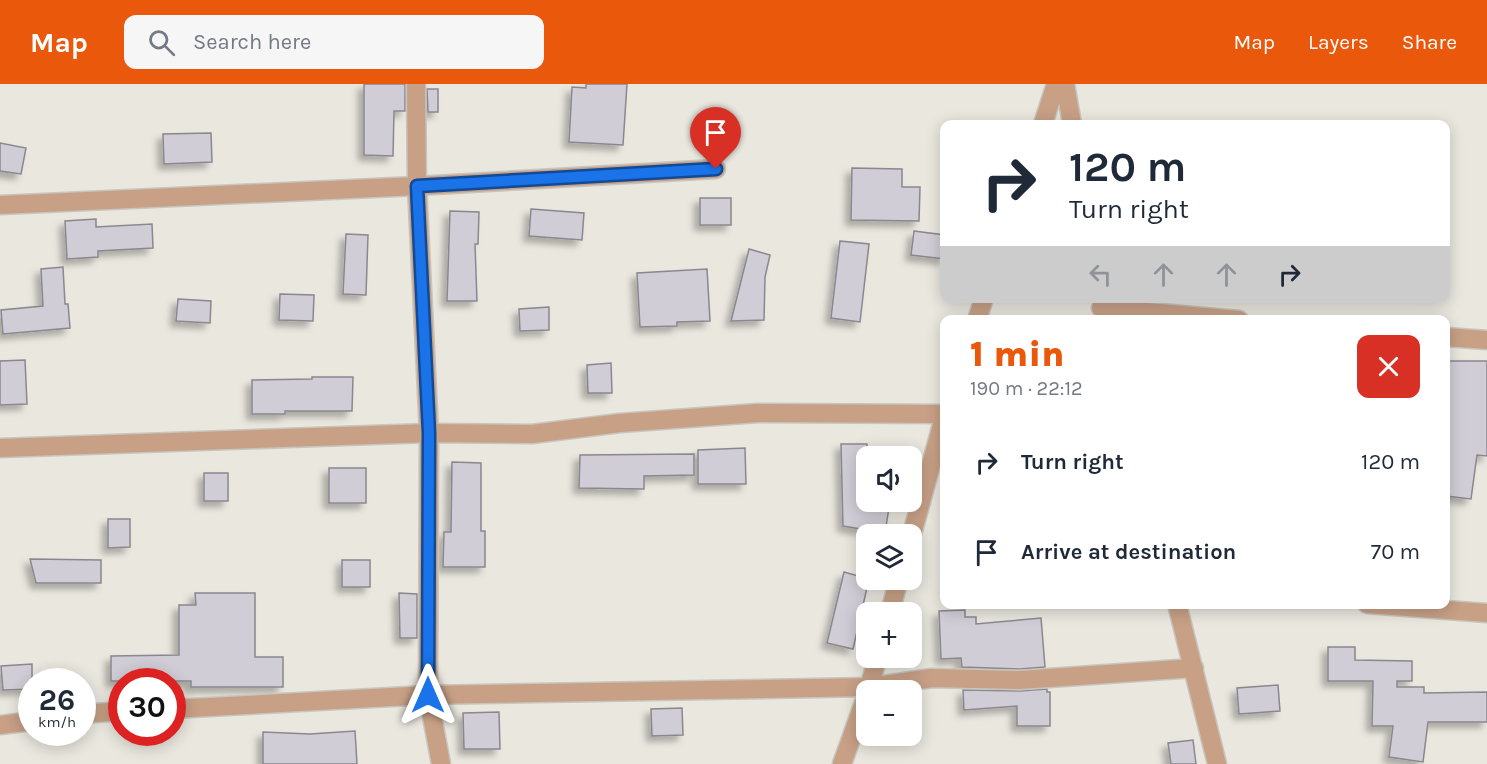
<!DOCTYPE html>
<meta charset="utf-8">
<style>
:root{--surface:#fff;--page:#f6f6f7;--text:#1f2937;--muted:#747a83;--accent:#ea580c}
body{margin:0;font-family:Karla,sans-serif;background:var(--page);color:var(--text);height:100vh;display:flex;flex-direction:column;font-size:22px;white-space:nowrap}
*{box-sizing:border-box;margin:0}
p{font-size:20px;color:var(--muted)}
.icon{flex:none;width:33px;height:33px;fill:none;stroke:currentColor;stroke-width:2;stroke-linecap:round;stroke-linejoin:round}
.map{position:relative;flex:1;overflow:hidden}
.side{position:absolute;left:940px;top:231px;width:510px;height:294px;display:flex;flex-direction:column;background:var(--surface);border-radius:12px;box-shadow:0 3px 15px #0003}
.side>*{flex:none}
.guide{position:absolute;left:940px;top:36px;width:510px;height:183px;border-radius:12px;box-shadow:0 3px 15px #0003;background:#fff;color:var(--text);overflow:hidden}
.buttons{position:absolute;left:856px;top:362px;display:grid;gap:12px}
.buttons a{display:grid;place-items:center;width:66px;height:66px;border-radius:12px;background:var(--surface);box-shadow:0 3px 15px #0003;font-size:30px}
.speed{position:absolute;left:18px;top:584px;display:flex;gap:12px;font-size:30px;font-weight:700;text-align:center}
.speed>*{display:grid;place-content:center;width:78px;height:78px;border-radius:50%;background:var(--surface);box-shadow:0 3px 15px #0003;line-height:1}
.speed small{font-size:15px;font-weight:400}
.speed .limit{border:9px solid #d22;background:#fff;color:#111}
.pin{position:absolute;display:grid;place-items:center;width:51px;height:51px;color:#fff;margin:-62px -26px;border-radius:50% 50% 50% 0;rotate:-45deg;box-shadow:0 0 6px #0007}
.pin .icon{rotate:45deg}
.me{position:absolute;width:66px;margin:-33px;rotate:0deg;stroke-linejoin:round;filter:drop-shadow(0 0 4px #0008)}
.turn{display:flex;align-items:center;gap:21px;height:126px;padding:0 30px;font-size:27px}
.turn .icon{width:78px;height:78px;stroke-width:2.5}
.turn b{display:block;font-size:42px;line-height:51px}
.lanes{display:flex;align-items:center;height:57px;padding:0 30px;background:#0003;justify-content:center;gap:30px;direction:ltr}
.lanes .off{opacity:.35}
.round{display:grid;place-items:center;flex:none;width:63px;height:63px;border-radius:12px;background:var(--page)}
.headline{display:flex;align-items:center;justify-content:space-between;height:102px;padding:0 30px}
h1{font-size:36px;font-weight:800;line-height:45px;color:var(--accent)}
ul{padding:0;list-style:none}
li{display:flex;align-items:center;gap:18px;height:90px;padding:0 30px}
li div{flex:1}
li b{display:block;font-size:22px}
li em{font-style:normal}
header{display:flex;align-items:center;gap:36px;box-sizing:border-box;height:84px;padding:0 30px;background:var(--accent);color:#fff}
header strong{font-size:28px}
nav{display:flex;gap:33px;margin-inline-start:auto;font-size:21px}
.search{width:420px;height:54px;background:var(--page);display:flex;align-items:center;gap:15px;box-sizing:border-box;padding:0 21px;border-radius:12px;color:var(--muted);font-size:22px}
.map>svg:first-child{display:block}
</style>
<header>
<strong>Map</strong>
<div class="search"><svg class="icon" aria-label="search" viewBox="0 0 24 24"><circle cx="10" cy="10" r="6"/><path d="M15 15l6 6"/></svg>Search here</div>
<nav><a>Map</a><a>Layers</a><a>Share</a></nav>
</header>
<div class="map">
<svg width="1487" height="680" viewBox="0 0 1487 680">
<defs>
<filter id="shadow"><feDropShadow dx="-5.5" dy="5.5" stdDeviation="3" flood-color="#0004"/></filter>
</defs>
<rect width="100%" height="100%" fill="#e9e7de"/>
<g fill="#d1cdd6" stroke="#8b878f" stroke-width="1.5" filter="url(#shadow)">
<path d="M364,0H405V27H394L393,72L364,71Z"/>
<path d="M586,0H627L623,61L569,58L572,3L586,4Z"/>
<path d="M427,5H438V28H428Z"/>
<path d="M211,49L212,78L164,80L163,50Z"/>
<path d="M0,59L26,64L21,90L0,87Z"/>
<path d="M852,84L902,85V103H920L919,137L851,136Z"/>
<rect x="700" y="114" width="31" height="27"/>
<path d="M531,125L584,129L582,156L529,152Z"/>
<path d="M450,127L479,128L478,160H475L477,217H447Z"/>
<path d="M96,135V143L152,140L153,164L98,167V173L67,175L65,137Z"/>
<path d="M914,147L945,151V175L911,171Z"/>
<path d="M346,150L368,151L366,211L343,210Z"/>
<path d="M840,157L869,160L860,238L831,234Z"/>
<path d="M749,165L770,171L765,193L764,236L731,237Z"/>
<path d="M63,183L65,220H68L70,244L3,250L1,226L43,222L41,185Z"/>
<path d="M707,185L710,237L677,238V242L640,243L637,189Z"/>
<path d="M280,210L314,211L313,237L279,236Z"/>
<path d="M178,215L211,217L210,239L176,237Z"/>
<path d="M549,223V246L520,247L519,225Z"/>
<path d="M25,276L27,320L0,321V277Z"/>
<path d="M1446,277H1487V372L1477,371L1471,415L1446,412Z"/>
<path d="M611,279L612,309H588L587,281Z"/>
<path d="M312,293H353L352,327H285V330H252V296L312,295Z"/>
<path d="M841,360H867V417H890L885,449L843,442Z"/>
<path d="M745,364L746,400H698V366Z"/>
<path d="M694,370V391L644,392V405L579,404L580,371Z"/>
<path d="M452,378L481,379V447H485V483H443L444,448H451Z"/>
<rect x="329" y="384" width="37" height="35"/>
<rect x="204" y="389" width="24" height="28"/>
<path d="M108,435H130V463L108,464Z"/>
<path d="M30,475L101,476V499H36Z"/>
<rect x="342" y="476" width="28" height="27"/>
<path d="M844,488L869,495L853,565L827,559Z"/>
<path d="M195,509H255V573H283V603H191V597H111V572L179,571V521H196Z"/>
<path d="M399,509L417,510V554H400Z"/>
<path d="M965,526V533H976V540L1041,534L1045,583L1020,585L962,583L961,574L941,575L939,527Z"/>
<path d="M1328,563H1355V576L1412,577V597H1397V603H1424V609L1487,608V638H1428L1423,678L1389,673L1393,642H1372L1373,597H1328Z"/>
<path d="M32,580V605L3,606L1,582Z"/>
<path d="M1278,601L1280,627L1239,630L1237,604Z"/>
<path d="M1047,605V608H1050V642H1017V622L964,626L963,606L1020,607Z"/>
<path d="M682,624L683,651L652,652L651,625Z"/>
<path d="M499,628L500,665H464L463,629Z"/>
<path d="M355,647L357,680H263V648L310,650Z"/>
<path d="M1193,656L1196,680H1171L1168,659Z"/>
</g>
<g fill="none" stroke-linecap="round" stroke-linejoin="round">
<defs>
<g id="minor">
<path d="M416,0L417,102L429,349L428,611L441,680"/>
<path d="M1065,0L1072,40"/>
<path d="M1043,40L1056,0"/>
<path d="M0,121L417,102L716,85"/>
<path d="M1101,224L1239,236"/>
<path d="M977,236L984,214"/>
<path d="M1446,253L1487,256"/>
<path d="M0,364L429,349L532,350L620,339L758,329L945,330"/>
<path d="M912,450L945,330"/>
<path d="M1177,520L1217,680"/>
<path d="M1367,520L1487,529"/>
<path d="M890,528L899,495"/>
<path d="M868,606L878,573"/>
<path d="M172,625L428,611L870,603L932,594L1020,596L1194,584"/>
<path d="M82,630L122,627"/>
<path d="M0,641L32,637"/>
<path d="M842,680L867,610"/>
</g>
</defs>
<use href="#minor" stroke="#c7c5bd" stroke-width="21"/>
<use href="#minor" stroke="#c7a086" stroke-width="18"/>
</g>
<g fill="none" stroke-linecap="round" stroke-linejoin="round">
<defs>
<path id="route" d="M428,611L429,349L417,102L716,85"/>
</defs>
<use href="#route" stroke="#114b97" stroke-width="15"/>
<use href="#route" stroke="#1a73e8" stroke-width="10"/>
</g>
</svg>
<div class="buttons">
<a><svg class="icon" aria-label="sound" viewBox="0 0 24 24"><path d="M4 9h4l5-4v14l-5-4H4zM17 9q2 3 0 6"/></svg></a>
<a><svg class="icon" aria-label="layers" viewBox="0 0 24 24"><path d="M12 4l9 5-9 5-9-5zM3 14l9 5 9-5"/></svg></a>
<a>+</a>
<a>−</a>
</div>
<div class="speed"><div>26<small>km/h</small></div><div class="limit">30</div></div>
<div class="pin" style="left:716px;top:85px;background:#d93025"><svg class="icon" aria-label="arrive" viewBox="0 0 24 24"><path d="M6 21V4h12l-3 4 3 4H6"/></svg></div>
<svg class="me" style="left:428px;top:611px" viewBox="-20 -20 40 40"><path d="M0-17L14 15 0 8-14 15z" fill="#1a73e8" stroke="#fff" stroke-width="4"/></svg>
<div class="guide">
<div class="turn"><svg class="icon" aria-label="right" viewBox="0 0 24 24"><path d="M7 20v-9h11M14 6l5 5-5 5"/></svg><div><b>120 m</b>Turn right</div></div>
<div class="lanes"><svg class="icon off" aria-label="left" viewBox="0 0 24 24"><path d="M17 20v-9H6M10 6l-5 5 5 5"/></svg><svg class="icon off" aria-label="ahead" viewBox="0 0 24 24"><path d="M12 20V5M6 11l6-6 6 6"/></svg><svg class="icon off" aria-label="ahead" viewBox="0 0 24 24"><path d="M12 20V5M6 11l6-6 6 6"/></svg><svg class="icon" aria-label="right" viewBox="0 0 24 24"><path d="M7 20v-9h11M14 6l5 5-5 5"/></svg></div>
</div>
<section class="side">
<div class="headline"><div><h1>1 min</h1><p>190 m · 22:12</p></div><a class="round" style="background:#d93025;color:#fff"><svg class="icon" aria-label="close" viewBox="0 0 24 24"><path d="M6 6l12 12M18 6L6 18"/></svg></a></div>
<ul>
<li><svg class="icon" aria-label="right" viewBox="0 0 24 24"><path d="M7 20v-9h11M14 6l5 5-5 5"/></svg><div><b>Turn right</b></div><em>120 m</em></li>
<li><svg class="icon" aria-label="arrive" viewBox="0 0 24 24"><path d="M6 21V4h12l-3 4 3 4H6"/></svg><div><b>Arrive at destination</b></div><em>70 m</em></li>
</ul>
</section>
</div>
